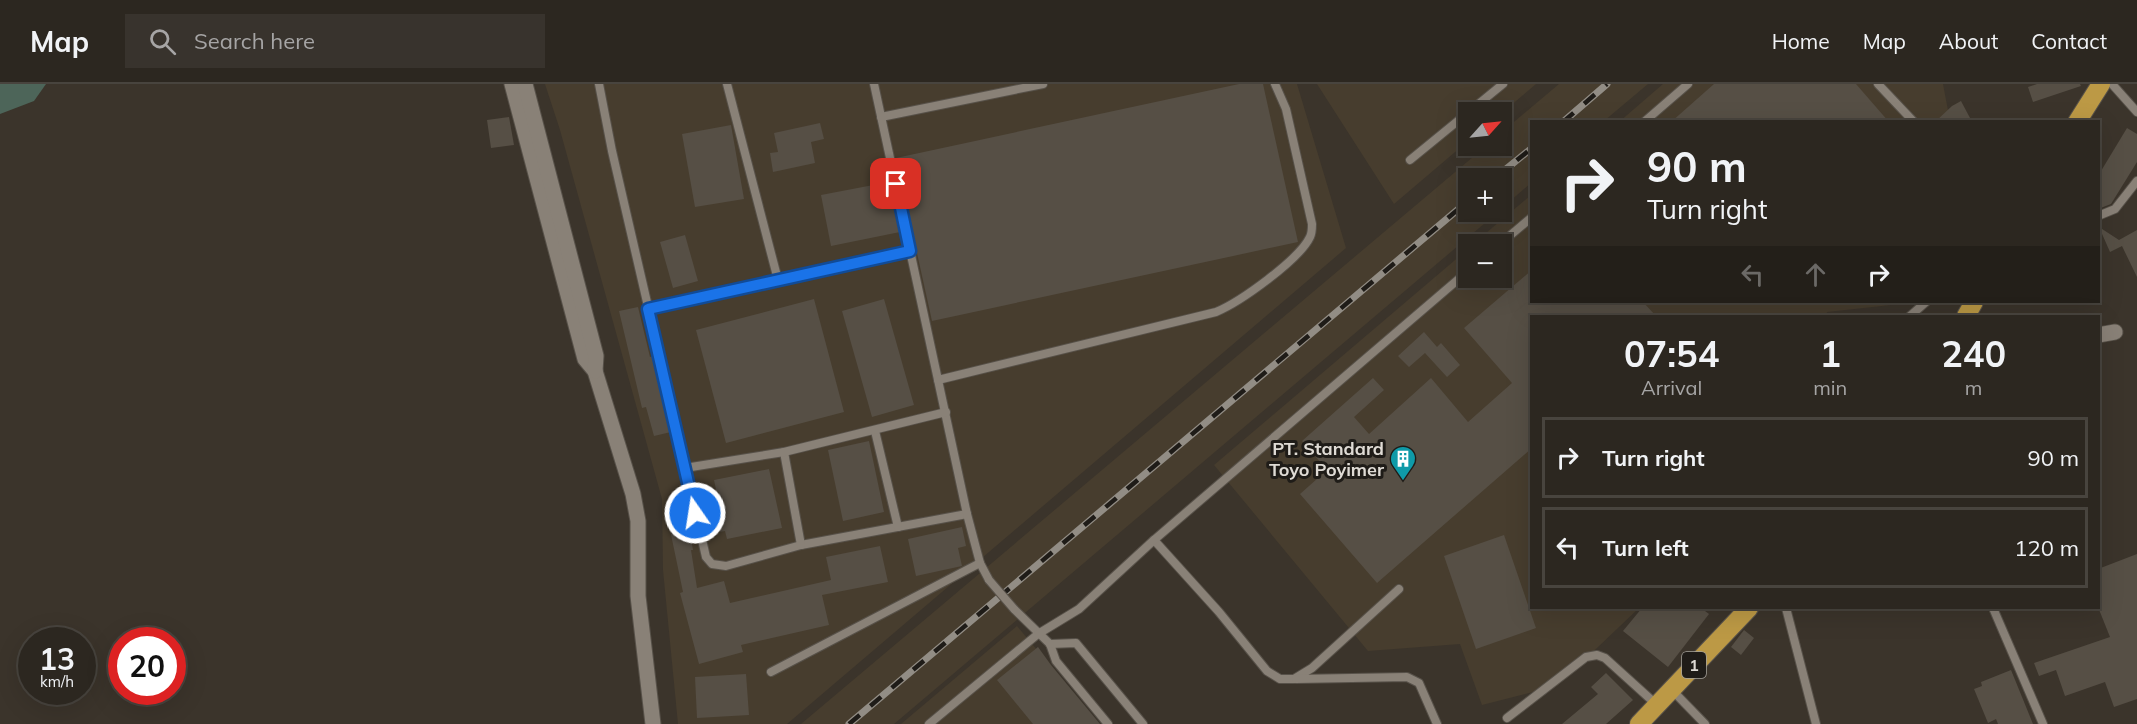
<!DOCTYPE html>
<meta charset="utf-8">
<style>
:root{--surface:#2c2720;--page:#38332d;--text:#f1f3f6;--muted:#a6a5a5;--line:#48443e}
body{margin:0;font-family:Mulish,sans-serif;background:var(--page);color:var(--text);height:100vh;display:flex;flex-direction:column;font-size:22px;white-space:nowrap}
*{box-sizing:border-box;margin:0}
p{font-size:20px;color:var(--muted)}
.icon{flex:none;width:33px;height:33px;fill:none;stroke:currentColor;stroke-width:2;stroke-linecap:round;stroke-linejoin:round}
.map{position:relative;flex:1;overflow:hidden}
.drawer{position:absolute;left:1530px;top:231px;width:570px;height:294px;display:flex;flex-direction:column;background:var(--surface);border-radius:0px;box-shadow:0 6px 24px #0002,0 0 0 2px var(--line)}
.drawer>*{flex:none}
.guide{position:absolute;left:1530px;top:36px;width:570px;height:183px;border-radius:0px;box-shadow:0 6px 24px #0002,0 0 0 2px var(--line);background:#2c2720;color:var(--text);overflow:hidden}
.needle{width:39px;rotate:63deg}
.tools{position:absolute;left:1458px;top:18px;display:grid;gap:12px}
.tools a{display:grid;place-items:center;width:54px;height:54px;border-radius:0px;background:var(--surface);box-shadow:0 6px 24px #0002,0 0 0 2px var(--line);font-size:30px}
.speed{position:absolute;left:18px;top:543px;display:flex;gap:12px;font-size:30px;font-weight:700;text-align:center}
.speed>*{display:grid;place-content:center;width:78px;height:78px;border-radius:50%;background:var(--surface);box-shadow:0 6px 24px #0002,0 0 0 2px var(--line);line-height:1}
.speed small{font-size:15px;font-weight:400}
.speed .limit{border:9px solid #d22;background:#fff;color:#111}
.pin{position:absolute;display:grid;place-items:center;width:51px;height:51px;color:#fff;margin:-26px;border-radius:12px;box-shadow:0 3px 9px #0006}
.me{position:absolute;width:66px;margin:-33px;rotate:347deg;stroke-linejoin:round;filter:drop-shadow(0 0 4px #0008)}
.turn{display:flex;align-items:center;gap:21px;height:126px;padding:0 18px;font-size:27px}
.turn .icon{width:78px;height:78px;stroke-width:2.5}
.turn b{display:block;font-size:42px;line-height:51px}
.lanes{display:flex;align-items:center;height:57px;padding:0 18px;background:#0003;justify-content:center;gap:30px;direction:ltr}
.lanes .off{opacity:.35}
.eta{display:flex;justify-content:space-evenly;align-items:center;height:102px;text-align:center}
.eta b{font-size:36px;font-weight:700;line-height:42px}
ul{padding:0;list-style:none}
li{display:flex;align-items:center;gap:18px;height:81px;margin:0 12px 9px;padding:0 6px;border:3px solid var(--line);border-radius:0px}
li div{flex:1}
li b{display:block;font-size:22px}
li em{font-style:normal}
header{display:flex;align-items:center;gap:36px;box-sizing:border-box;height:84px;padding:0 30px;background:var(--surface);border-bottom:2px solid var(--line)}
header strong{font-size:28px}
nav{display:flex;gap:33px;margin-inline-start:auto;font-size:21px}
.search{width:420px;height:54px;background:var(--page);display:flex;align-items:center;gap:15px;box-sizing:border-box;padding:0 21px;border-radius:0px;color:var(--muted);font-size:22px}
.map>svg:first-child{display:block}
</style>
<header>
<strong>Map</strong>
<div class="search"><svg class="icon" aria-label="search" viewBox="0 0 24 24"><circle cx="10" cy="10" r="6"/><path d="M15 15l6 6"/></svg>Search here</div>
<nav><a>Home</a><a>Map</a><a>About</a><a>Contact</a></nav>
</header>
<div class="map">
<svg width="2137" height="640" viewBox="0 0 2137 640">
<rect width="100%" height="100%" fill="#3b342b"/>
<g fill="#473d2e">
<path d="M545,0H1297L1346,164L787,640H678L663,486L662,415L560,46Z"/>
<path d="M1317,0H1536L1502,29L1468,28V57L1394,120Z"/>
<path d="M1559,0H1648L1604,37L1532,38L1531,99L1502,124V94H1468V128H1498L894,640H801L1486,62H1502V48Z"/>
<path d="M1663,0H1943L1950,37L1619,38Z"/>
<path d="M1531,111L1532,218H1900V220L1827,228L1826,232H1532V524H1639L1557,602L1482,621L1460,560L1368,567L1214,381L1468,165V194H1502V160H1473Z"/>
<path d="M1017,542L1099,640H901Z"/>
</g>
<path fill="#4d6559" d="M0,0H46L34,17L0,30Z"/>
<g fill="#564f45">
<path d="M1239,0H1263L1298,158L932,237L896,74Z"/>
<path d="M1714,0H1856L1889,38H1671Z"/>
<path d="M2037,0H2080L2081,2L2033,18L2028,3Z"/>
<path d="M1961,17L1970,34L1963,38H1935L1952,22Z"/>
<path d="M509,33L514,61L491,64L487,36Z"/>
<path d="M820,39L824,55L811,58L815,79L773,88L770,69L778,68L774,49Z"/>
<path d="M731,41L744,115L695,123L682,50Z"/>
<path d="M2127,44L2137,50V78L2111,120L2098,125V92Z"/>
<path d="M889,98L900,148L831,162L821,111Z"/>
<path d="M2099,143L2119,156L2137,146V193L2122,162L2110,168Z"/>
<path d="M685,151L698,197L673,204L660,158Z"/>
<path d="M1532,186V218H1643L1656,232H1532V364L1377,499L1300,410L1327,386L1302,357L1373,294L1384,306L1354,333L1369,350L1431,294L1468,338L1512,299L1464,244Z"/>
<path d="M814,215L844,328L726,359L696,246Z"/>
<path d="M884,215L914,321L872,333L842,227Z"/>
<path d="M638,223L650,273L653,272L671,348L654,352L646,323L642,324L619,227Z"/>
<path d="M1424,248L1437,263L1441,259L1460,281L1447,293L1425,269L1409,283L1398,272Z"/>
<path d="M869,357L884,428L843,437L828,366Z"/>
<path d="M769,385L782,444L727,455L725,447L707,450L704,432L721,429L714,396Z"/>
<path d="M692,438L695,453L691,454L693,466H691L697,504L724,497L730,519L831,496L826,473L880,462L888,498L822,511L829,541L741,561L743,568L699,580L680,509L683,508L669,441Z"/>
<path d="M962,443L966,462L958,464L962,482L916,492L908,455Z"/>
<path d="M1504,451L1536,544L1476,565L1444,472Z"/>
<path d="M2137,470V615L2114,623L2105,598L2065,612L2056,586L2039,592L2034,579L2110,553L2098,523V485Z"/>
<path d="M1642,524H1701L1709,530L1668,583L1623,547Z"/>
<path d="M1744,546L1754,554L1741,571L1731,563Z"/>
<path d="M1038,563L1051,581L1100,640H1033L997,596Z"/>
<path d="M2011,586L2033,640H1998L1996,635L1988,639L1974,605L1982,602L1981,598Z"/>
<path d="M1606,589L1633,616L1606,640H1562L1598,610L1591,603Z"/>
<path d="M746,590L749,631L697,634L695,593Z"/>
</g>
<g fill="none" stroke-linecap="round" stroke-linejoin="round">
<defs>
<g id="lane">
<path d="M599,0L612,67L706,473L712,480L726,482L801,461L967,430"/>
<path d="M727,0L778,196"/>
<path d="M874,0L967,430L980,479L989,496"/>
<path d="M1878,0L1914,38"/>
<path d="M2112,0L2137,28"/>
<path d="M881,33L1043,0"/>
<path d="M1644,38L1688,0"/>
<path d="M1410,76L1503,0"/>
<path d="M2098,132L2115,125L2137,97"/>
<path d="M1500,160L1532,133"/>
<path d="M648,225L910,167"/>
<path d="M1910,232L1926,218"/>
<path d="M938,296L1216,228C1240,218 1299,176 1310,153C1312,149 1312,144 1312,140L1286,25L1275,0"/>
<path d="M875,347L898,443"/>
<path d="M784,368L801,461"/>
<path d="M685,384L784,368L946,328"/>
<path d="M1154,456L1219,528L1267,587L1280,595H1294L1312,584L1399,505"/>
<path d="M1786,524L1816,640"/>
<path d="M1993,524L2043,640"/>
<path d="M1014,525L1050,560L1056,577L1108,640"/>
<path d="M1050,560L1076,559L1143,640"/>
<path d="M771,588L980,479"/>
<path d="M1296,595L1407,593L1419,599L1437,640"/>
<path d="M1672,606L1705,640"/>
<path d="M1507,634L1586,573L1597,571L1605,574L1657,621"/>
<path d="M929,640L1038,550L1079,525L1154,456L1468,187"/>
</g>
<g id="street">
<path d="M512,0L585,275L595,287L633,410L638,437V512L653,640"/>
<path d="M525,0L596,272L595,287"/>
<path d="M2098,251L2115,248"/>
</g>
<g id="highway">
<path d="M2077,38L2101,0"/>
<path d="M1966,232L1974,218"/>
<path d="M1639,640L1749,524"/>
</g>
</defs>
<use href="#lane" stroke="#575149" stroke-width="10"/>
<use href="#street" stroke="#575149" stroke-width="17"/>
<use href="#highway" stroke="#575149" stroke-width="20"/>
<use href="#lane" stroke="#898177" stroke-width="8"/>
<use href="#street" stroke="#898177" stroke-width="15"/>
<use href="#highway" stroke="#bc9945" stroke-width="18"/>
<defs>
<g id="rail">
<path d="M1563,38L1607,0"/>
<path d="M1495,94L1532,64"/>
<path d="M849,640L1468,117"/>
</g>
</defs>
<use href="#rail" stroke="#928d85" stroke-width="7"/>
<use href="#rail" stroke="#1f1c18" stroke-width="4.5" stroke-dasharray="14" stroke-linecap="butt"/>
<defs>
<path id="lane-bridge" d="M989,496L1014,525"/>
</defs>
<use href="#lane-bridge" stroke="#575149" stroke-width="10" stroke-linecap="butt"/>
<use href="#lane-bridge" stroke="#898177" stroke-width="8"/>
</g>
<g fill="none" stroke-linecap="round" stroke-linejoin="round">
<defs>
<path id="route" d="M695,429L648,225L910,167L896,100"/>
</defs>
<use href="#route" stroke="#114b97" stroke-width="15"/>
<use href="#route" stroke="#1a73e8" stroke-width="10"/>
</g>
<defs>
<symbol id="building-pin" viewBox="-11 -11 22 30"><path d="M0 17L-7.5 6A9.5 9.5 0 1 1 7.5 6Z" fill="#0f9aa8" stroke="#1f1c18"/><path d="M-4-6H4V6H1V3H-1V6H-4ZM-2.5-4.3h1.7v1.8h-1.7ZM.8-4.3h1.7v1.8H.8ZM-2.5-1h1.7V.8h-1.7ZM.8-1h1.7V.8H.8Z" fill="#fff"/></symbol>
</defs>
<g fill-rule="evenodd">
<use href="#building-pin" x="1388" y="360" width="30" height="40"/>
</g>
<g text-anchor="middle" stroke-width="6" stroke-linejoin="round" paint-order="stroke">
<rect fill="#1f1c18" stroke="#a5a29c" stroke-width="1.5" x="1682" y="568" width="24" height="26" rx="4.5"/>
<g font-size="16" font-weight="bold" fill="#dfdbd5">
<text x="1694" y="587">1</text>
</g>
<g font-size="18" font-weight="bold" fill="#dfdbd5" stroke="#1f1c18" text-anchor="end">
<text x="1384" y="371">PT. Standard<tspan x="1384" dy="21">Toyo Poyimer</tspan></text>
</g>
</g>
</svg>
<div class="tools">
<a><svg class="needle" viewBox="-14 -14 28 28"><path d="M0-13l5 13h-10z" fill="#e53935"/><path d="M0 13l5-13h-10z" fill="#a6a5a5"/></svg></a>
<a>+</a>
<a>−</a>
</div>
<div class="speed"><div>13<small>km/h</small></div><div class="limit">20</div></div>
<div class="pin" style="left:896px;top:100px;background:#d93025"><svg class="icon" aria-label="arrive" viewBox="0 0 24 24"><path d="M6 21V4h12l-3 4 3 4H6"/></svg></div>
<svg class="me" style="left:695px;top:429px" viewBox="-20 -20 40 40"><circle r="17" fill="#1a73e8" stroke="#fff" stroke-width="3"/><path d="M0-11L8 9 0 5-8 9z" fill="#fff"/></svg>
<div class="guide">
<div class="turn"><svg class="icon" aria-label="right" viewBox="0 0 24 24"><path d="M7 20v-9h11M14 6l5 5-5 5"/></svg><div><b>90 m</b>Turn right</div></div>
<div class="lanes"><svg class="icon off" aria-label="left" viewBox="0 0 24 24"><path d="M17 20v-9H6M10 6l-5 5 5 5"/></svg><svg class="icon off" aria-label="ahead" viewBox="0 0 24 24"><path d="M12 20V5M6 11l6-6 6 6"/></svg><svg class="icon" aria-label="right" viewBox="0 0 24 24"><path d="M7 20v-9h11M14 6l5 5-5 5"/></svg></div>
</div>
<section class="drawer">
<div class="eta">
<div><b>07:54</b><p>Arrival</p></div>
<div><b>1</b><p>min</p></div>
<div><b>240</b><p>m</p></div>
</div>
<ul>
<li><svg class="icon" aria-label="right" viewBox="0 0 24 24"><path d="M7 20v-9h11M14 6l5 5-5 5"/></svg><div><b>Turn right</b></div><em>90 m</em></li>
<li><svg class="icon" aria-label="left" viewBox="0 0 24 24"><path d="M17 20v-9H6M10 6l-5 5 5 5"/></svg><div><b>Turn left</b></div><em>120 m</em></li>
</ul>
</section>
</div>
